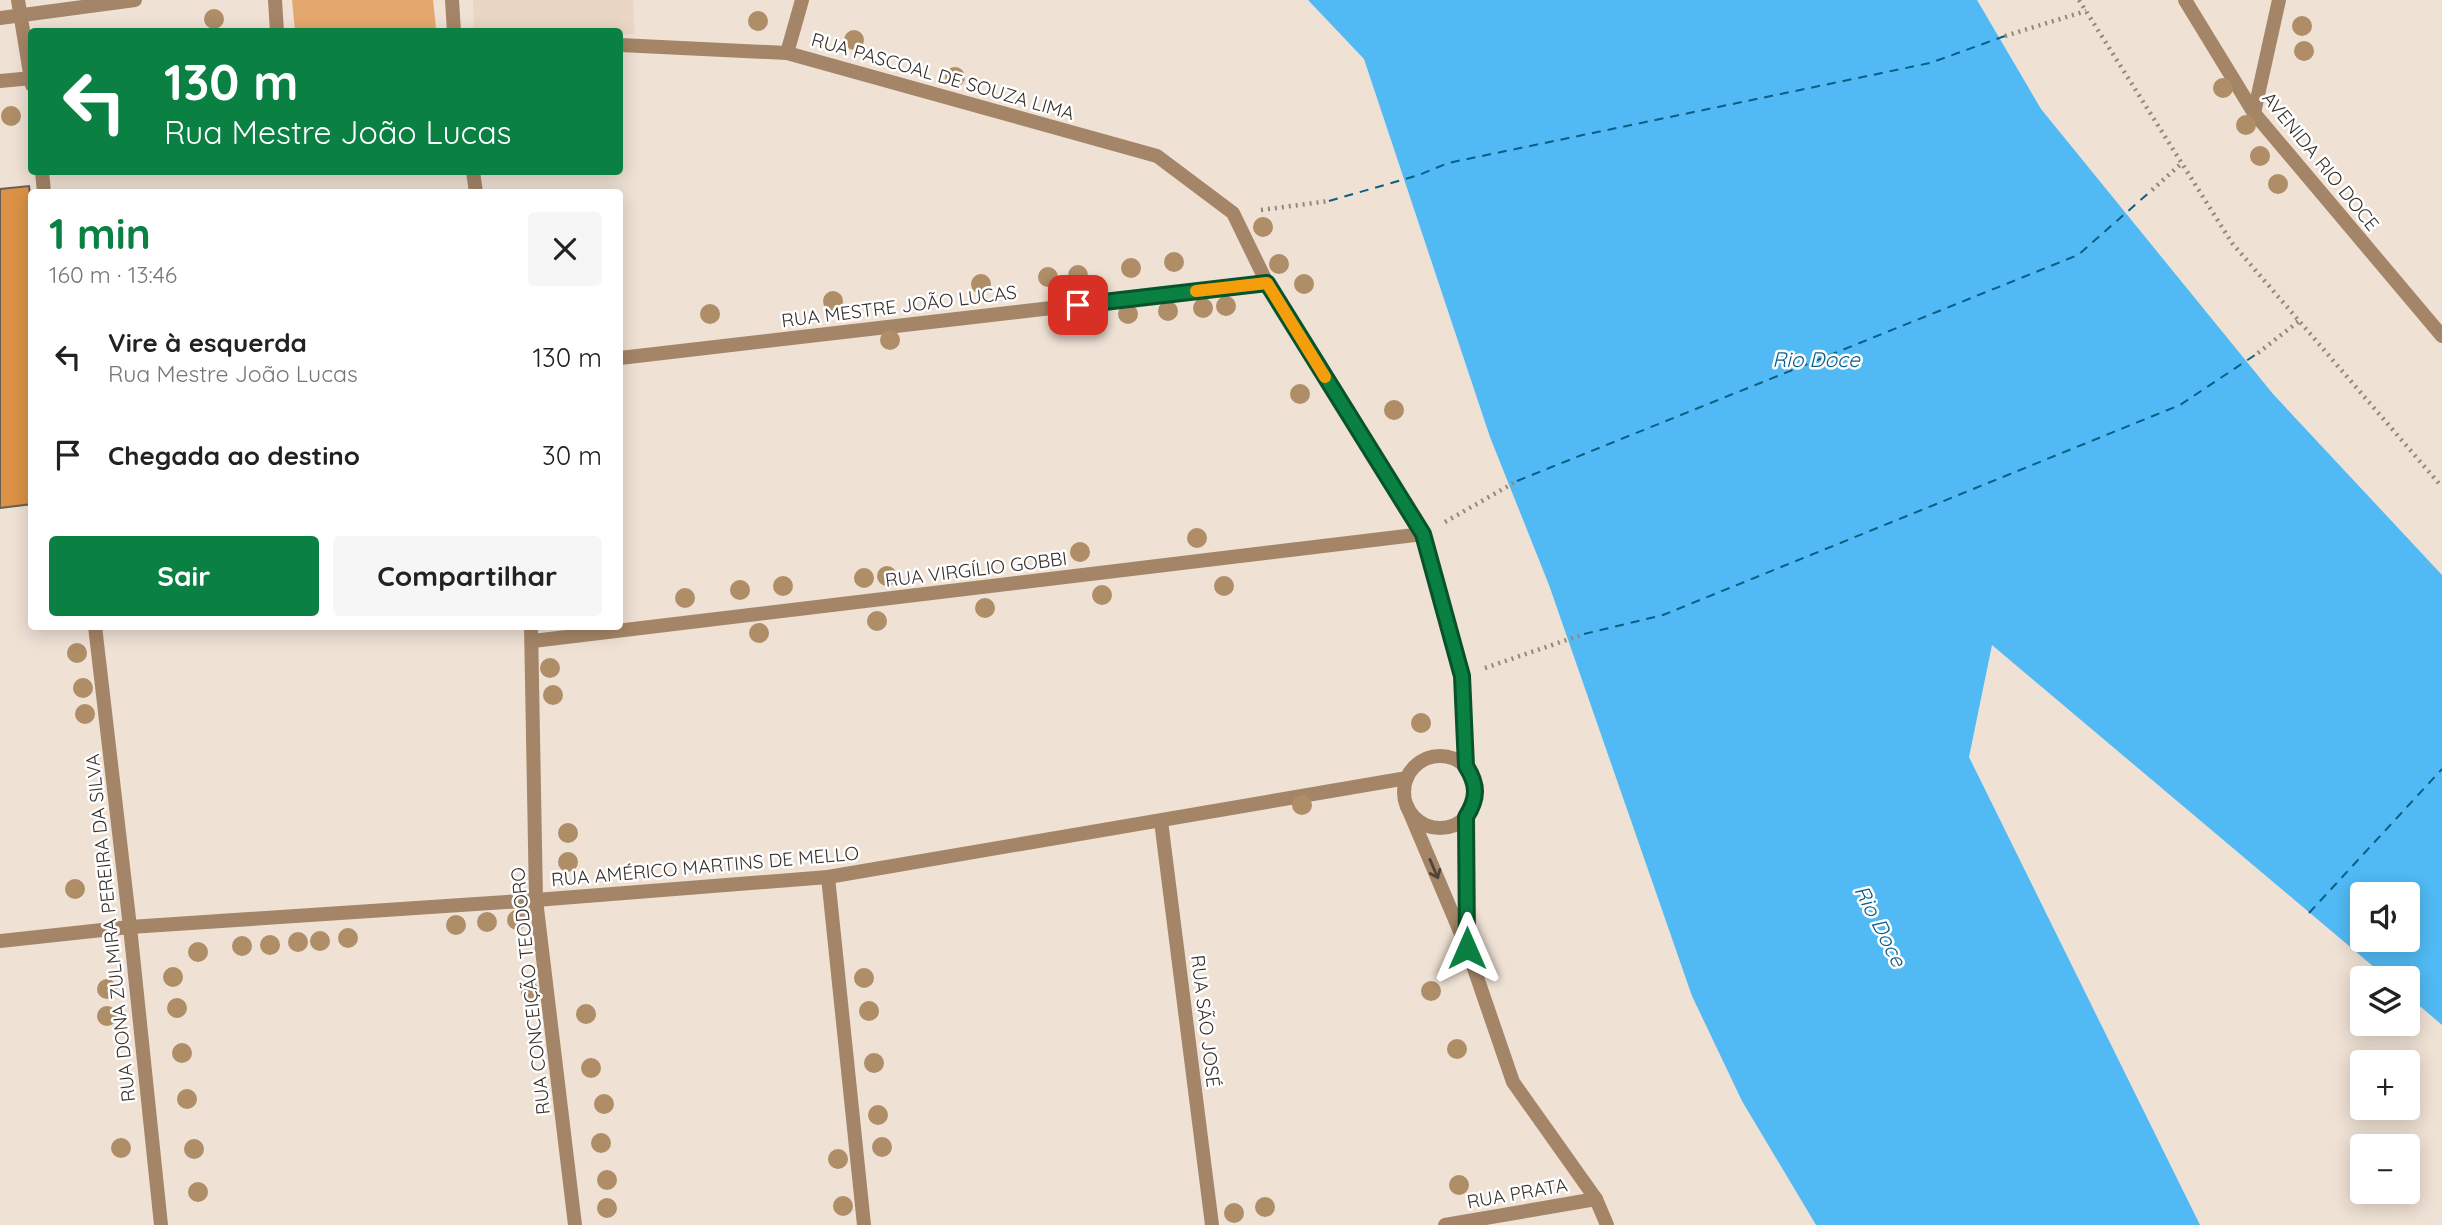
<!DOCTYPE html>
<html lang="pt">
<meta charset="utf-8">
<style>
:root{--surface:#fff;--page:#f6f6f6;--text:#222;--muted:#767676;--accent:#0b8043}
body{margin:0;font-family:Quicksand,sans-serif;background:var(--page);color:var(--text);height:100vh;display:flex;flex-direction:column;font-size:26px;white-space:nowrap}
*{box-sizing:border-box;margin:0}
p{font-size:23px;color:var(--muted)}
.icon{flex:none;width:38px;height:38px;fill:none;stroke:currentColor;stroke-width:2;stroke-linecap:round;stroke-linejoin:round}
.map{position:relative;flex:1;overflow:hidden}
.sheet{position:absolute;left:28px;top:189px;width:595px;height:441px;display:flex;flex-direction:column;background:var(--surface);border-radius:7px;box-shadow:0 4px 18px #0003}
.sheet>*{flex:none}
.guide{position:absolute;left:28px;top:28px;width:595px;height:147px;border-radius:7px;box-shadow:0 4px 18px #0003;background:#0b8043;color:#fff;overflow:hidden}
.controls{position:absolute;left:2350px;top:882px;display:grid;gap:14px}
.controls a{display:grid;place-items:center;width:70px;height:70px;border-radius:7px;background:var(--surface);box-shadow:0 4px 18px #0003;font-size:35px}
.pin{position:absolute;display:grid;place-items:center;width:60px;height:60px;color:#fff;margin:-30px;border-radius:14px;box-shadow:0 4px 10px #0006}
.me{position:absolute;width:77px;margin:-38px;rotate:0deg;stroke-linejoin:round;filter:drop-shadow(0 0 5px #0008)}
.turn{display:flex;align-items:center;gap:24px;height:147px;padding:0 21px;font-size:32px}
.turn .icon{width:91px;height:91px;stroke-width:2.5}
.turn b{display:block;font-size:49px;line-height:60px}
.round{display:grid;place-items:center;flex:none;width:74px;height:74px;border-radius:7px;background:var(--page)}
.head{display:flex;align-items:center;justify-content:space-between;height:119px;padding:0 21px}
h1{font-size:42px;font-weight:700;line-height:52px;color:var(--accent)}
.button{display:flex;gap:14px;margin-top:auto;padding:14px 21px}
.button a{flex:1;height:80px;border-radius:7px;background:var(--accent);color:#fff;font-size:28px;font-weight:700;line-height:80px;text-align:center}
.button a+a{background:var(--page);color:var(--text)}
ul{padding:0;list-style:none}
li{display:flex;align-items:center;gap:21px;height:98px;padding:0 21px}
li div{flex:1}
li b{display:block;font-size:26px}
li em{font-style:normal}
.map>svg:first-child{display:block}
</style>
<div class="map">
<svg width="2442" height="1225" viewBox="0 0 2442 1225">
<rect width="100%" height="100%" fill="#efe1d4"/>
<path fill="#ead6c4" d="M473,0H633L635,34H620V32L474,31Z"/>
<path fill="#e4a86e" d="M292,0H433L436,28L397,32L295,31Z"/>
<path fill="#51baf5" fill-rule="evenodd" d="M1308,0H1977L2041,109L2273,394L2442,575V1025L2408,996V978H2387L1992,645L1969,757L2200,1225H1816L1742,1101L1692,996L1549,585L1490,437L1364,59ZM2362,894H2408V940H2362Z"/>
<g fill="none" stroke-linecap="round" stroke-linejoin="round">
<g stroke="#0b5e84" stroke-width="2" stroke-dasharray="9 7" stroke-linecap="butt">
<path d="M1329,201L1419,175L1448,163L1930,63L2005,36"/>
<path d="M1517,481L2078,255L2152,190"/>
<path d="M1584,634L1663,615L2180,405L2258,353"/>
<path d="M2309,913L2442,769"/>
</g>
</g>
<path fill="#db9245" stroke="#6b5f54" stroke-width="2" d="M29,186L32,209V504L0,508V189Z"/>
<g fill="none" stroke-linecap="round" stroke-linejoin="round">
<g stroke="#91887f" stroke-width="4.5" stroke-dasharray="2 5" stroke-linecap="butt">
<path d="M2079,0L2232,243L2442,487"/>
<path d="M2005,36L2086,11"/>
<path d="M2152,190L2182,163"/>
<path d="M1261,210L1329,201"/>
<path d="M2258,353L2299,321"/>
<path d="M1445,522L1517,481"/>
<path d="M1485,668L1584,634"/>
</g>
<g stroke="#a58567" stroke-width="14">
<path d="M18,0L32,85"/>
<path d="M620,45L787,53L1157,156L1233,213L1267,283L1423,534L1462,676L1466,766"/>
<path d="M787,53L802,0"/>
<path d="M2254,113L2279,0"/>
<path d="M42,172L44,192"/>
<path d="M473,172L476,192"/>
<path d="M620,358L1267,283"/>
<path d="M95,626L130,927L161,1225"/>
<path d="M531,626L536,900L575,1225"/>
<path d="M533,641L1423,534"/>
<circle cx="1440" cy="792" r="36"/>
<path d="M1407,806L1467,948L1513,1082L1596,1199L1607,1225"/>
<path d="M1466,817L1467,939"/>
<path d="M1161,821L1212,1225"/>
<path d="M828,877L864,1225"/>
<path d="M0,941L130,927L536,900L828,877L1407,778"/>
<path d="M1445,1225L1596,1199"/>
</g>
<g stroke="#a58567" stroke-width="14">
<path d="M275,0L277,32"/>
<path d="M452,0L454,32"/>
<path d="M2185,0L2254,113L2442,336"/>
<path d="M0,18L135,0"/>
<path d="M0,81L32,78"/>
</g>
</g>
<g fill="#ae8d67">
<circle cx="214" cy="19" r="10"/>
<circle cx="758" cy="21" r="10"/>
<circle cx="2302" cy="26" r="10"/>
<circle cx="854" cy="40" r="10"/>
<circle cx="2304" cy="51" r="10"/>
<circle cx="955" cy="77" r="10"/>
<circle cx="2223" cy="88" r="10"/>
<circle cx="11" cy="116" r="10"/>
<circle cx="2246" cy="125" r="10"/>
<circle cx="2260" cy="156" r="10"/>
<circle cx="2278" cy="184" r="10"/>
<circle cx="1263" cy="227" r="10"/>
<circle cx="1174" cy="262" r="10"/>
<circle cx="1279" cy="264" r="10"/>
<circle cx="1131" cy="268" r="10"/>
<circle cx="1078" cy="275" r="10"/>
<circle cx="1048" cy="277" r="10"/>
<circle cx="981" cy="284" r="10"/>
<circle cx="1304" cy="284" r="10"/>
<circle cx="833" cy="301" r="10"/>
<circle cx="1226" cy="306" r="10"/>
<circle cx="1203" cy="308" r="10"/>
<circle cx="1168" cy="311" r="10"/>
<circle cx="710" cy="314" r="10"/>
<circle cx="1128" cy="314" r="10"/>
<circle cx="1093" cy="319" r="10"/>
<circle cx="890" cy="340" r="10"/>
<circle cx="1300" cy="394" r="10"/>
<circle cx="1394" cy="410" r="10"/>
<circle cx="1197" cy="538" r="10"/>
<circle cx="1080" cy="552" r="10"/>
<circle cx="887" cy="576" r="10"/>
<circle cx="864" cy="578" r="10"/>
<circle cx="783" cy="586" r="10"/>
<circle cx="1224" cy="586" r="10"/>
<circle cx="740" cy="590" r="10"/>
<circle cx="1102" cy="595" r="10"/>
<circle cx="685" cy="598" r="10"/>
<circle cx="985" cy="608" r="10"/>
<circle cx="877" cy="621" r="10"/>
<circle cx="759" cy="633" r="10"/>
<circle cx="77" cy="653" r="10"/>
<circle cx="550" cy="668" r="10"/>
<circle cx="83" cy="688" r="10"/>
<circle cx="553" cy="695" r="10"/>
<circle cx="85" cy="714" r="10"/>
<circle cx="1421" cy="723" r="10"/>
<circle cx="1302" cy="805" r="10"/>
<circle cx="568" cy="833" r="10"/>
<circle cx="568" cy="862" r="10"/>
<circle cx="75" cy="889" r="10"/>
<circle cx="517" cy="920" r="10"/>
<circle cx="487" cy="922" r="10"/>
<circle cx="456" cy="925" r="10"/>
<circle cx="348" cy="938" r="10"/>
<circle cx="320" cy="941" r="10"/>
<circle cx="298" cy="942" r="10"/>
<circle cx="270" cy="945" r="10"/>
<circle cx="242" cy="946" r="10"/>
<circle cx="198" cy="952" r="10"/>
<circle cx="173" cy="977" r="10"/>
<circle cx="864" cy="978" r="10"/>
<circle cx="107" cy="989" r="10"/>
<circle cx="1431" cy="991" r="10"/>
<circle cx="531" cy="993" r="10"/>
<circle cx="177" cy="1008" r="10"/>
<circle cx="869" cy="1011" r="10"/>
<circle cx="586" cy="1014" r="10"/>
<circle cx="107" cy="1016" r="10"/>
<circle cx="1457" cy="1049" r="10"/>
<circle cx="182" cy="1053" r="10"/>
<circle cx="874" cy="1063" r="10"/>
<circle cx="591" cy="1068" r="10"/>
<circle cx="187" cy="1099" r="10"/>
<circle cx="604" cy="1104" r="10"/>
<circle cx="878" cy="1115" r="10"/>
<circle cx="601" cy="1143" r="10"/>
<circle cx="882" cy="1147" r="10"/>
<circle cx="121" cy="1148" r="10"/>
<circle cx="194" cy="1149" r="10"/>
<circle cx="838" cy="1159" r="10"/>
<circle cx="607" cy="1180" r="10"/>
<circle cx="1459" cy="1185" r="10"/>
<circle cx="198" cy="1192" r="10"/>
<circle cx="843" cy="1206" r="10"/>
<circle cx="1265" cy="1207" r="10"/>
<circle cx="607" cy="1208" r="10"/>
<circle cx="1234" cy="1213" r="10"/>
</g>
<defs><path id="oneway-shaft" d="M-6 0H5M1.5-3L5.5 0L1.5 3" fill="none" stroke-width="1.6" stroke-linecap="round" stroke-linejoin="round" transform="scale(1.75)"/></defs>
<use stroke="#51453a" href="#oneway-shaft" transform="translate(1434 869) rotate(67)"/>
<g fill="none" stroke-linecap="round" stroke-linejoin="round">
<defs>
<path id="route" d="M1078,305L1267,283L1423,534L1462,676L1466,766C1478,785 1478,798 1466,817L1467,948"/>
</defs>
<use href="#route" stroke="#07532c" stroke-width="18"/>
<use href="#route" stroke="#0b8043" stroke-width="12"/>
<path stroke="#f59e0b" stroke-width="12" d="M1196,291L1267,283L1325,377"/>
</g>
<g text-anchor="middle" stroke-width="5" stroke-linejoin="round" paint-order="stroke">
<g font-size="19" fill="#35302b" stroke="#fff">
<text transform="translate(943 76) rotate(16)" y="7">RUA PASCOAL DE SOUZA LIMA</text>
<text transform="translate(2321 161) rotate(51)" y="7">AVENIDA RIO DOCE</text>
<text transform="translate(899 306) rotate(-7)" y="7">RUA MESTRE JOÃO LUCAS</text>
<text transform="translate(976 569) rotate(-7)" y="7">RUA VIRGÍLIO GOBBI</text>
<text transform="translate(705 866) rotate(-5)" y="7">RUA AMÉRICO MARTINS DE MELLO</text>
<text transform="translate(110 928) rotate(-96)" y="7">RUA DONA ZULMIRA PEREIRA DA SILVA</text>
<text transform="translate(530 991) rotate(-96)" y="7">RUA CONCEIÇÃO TEODORO</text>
<text transform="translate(1206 1021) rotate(83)" y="7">RUA SÃO JOSÉ</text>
<text transform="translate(1517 1193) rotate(-10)" y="7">RUA PRATA</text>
</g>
<g font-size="21" font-style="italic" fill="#0b5e84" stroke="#fff">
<text x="1816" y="367">Rio Doce</text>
<text transform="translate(1880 926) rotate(63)" y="7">Rio Doce</text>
</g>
</g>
</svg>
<div class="controls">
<a><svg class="icon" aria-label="sound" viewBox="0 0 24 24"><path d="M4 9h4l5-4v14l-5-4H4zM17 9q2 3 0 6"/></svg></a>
<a><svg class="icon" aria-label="layers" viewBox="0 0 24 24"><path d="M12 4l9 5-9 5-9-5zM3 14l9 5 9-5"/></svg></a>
<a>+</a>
<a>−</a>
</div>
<div class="pin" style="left:1078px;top:305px;background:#d93025"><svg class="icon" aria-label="arrive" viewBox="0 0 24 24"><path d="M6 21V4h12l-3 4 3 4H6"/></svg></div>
<svg class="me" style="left:1467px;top:948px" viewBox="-20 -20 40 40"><path d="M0-17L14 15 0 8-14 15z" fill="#0b8043" stroke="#fff" stroke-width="4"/></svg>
<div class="guide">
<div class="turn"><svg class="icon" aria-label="left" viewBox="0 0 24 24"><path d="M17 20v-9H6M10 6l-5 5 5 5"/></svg><div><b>130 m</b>Rua Mestre João Lucas</div></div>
</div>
<section class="sheet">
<div class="head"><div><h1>1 min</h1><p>160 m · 13:46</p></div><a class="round"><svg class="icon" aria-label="close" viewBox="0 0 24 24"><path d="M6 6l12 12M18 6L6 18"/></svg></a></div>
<ul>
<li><svg class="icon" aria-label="left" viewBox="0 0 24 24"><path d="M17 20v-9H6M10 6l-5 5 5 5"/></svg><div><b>Vire à esquerda</b><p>Rua Mestre João Lucas</p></div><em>130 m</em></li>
<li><svg class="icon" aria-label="arrive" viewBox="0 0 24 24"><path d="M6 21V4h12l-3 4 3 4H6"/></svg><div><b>Chegada ao destino</b></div><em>30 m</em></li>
</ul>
<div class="button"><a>Sair</a><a>Compartilhar</a></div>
</section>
</div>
